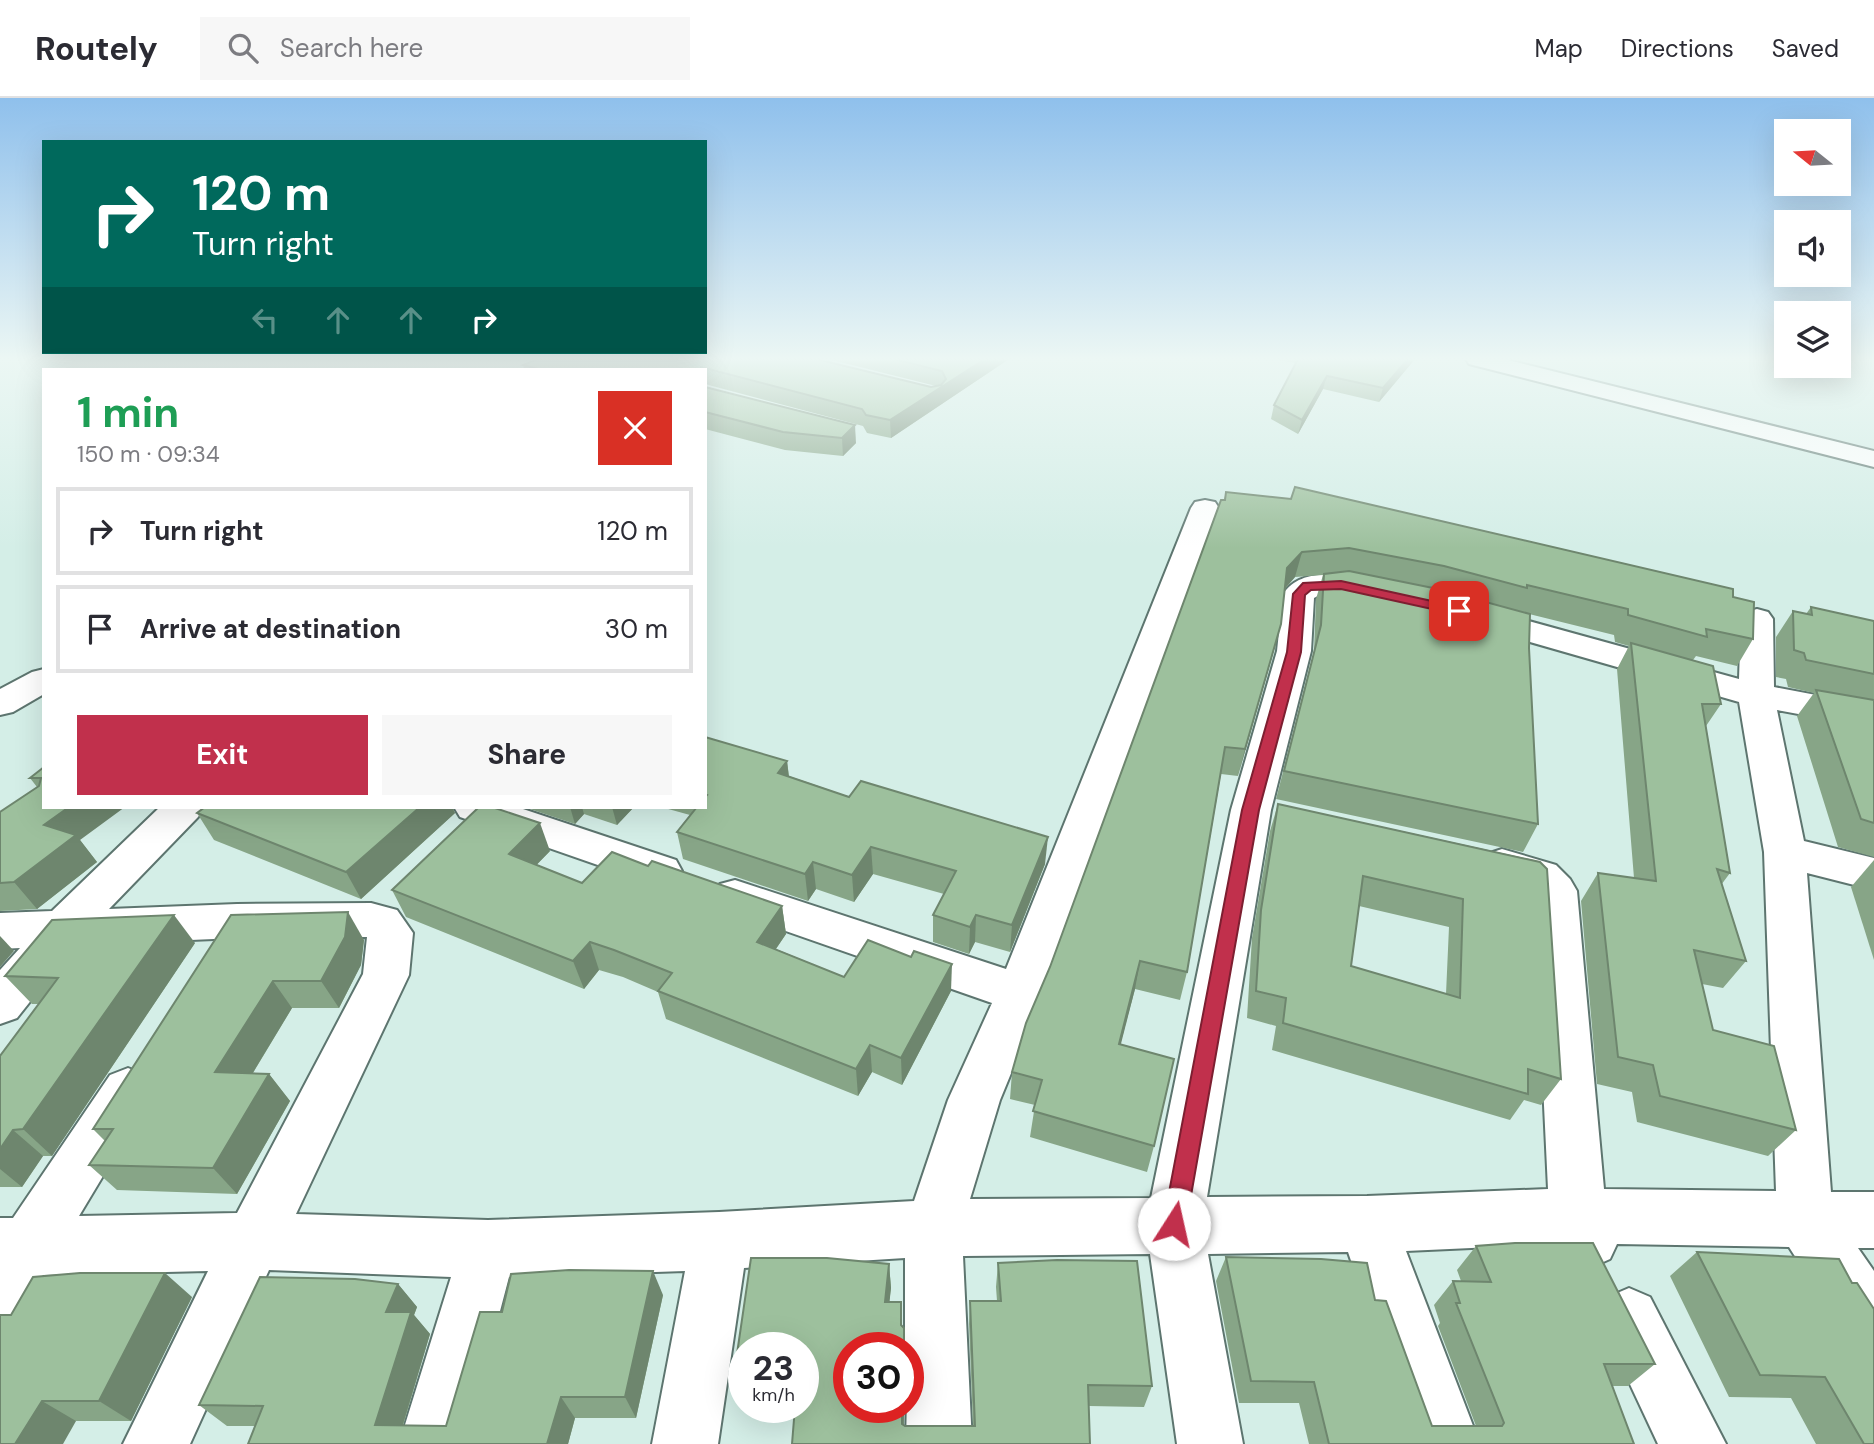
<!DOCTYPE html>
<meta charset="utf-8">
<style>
:root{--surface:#fff;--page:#f7f7f7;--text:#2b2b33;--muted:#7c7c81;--line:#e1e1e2;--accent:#c1304c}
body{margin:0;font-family:"DM Sans",sans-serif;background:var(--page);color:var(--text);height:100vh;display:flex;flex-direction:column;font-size:26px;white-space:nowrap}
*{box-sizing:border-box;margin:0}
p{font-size:23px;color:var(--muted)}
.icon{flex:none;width:38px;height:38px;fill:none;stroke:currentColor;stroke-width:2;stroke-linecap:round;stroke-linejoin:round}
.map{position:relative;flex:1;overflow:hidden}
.side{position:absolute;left:42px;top:270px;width:665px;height:441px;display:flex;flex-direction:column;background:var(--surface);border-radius:0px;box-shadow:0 7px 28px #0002}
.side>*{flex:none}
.guide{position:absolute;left:42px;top:42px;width:665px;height:214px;border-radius:0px;box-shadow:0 7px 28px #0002;background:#00695c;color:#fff;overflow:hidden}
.needle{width:46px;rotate:288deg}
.fabs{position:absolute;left:1774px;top:21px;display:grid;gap:14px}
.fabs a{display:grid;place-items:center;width:77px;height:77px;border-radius:0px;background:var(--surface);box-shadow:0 7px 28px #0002;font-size:35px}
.speed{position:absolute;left:728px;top:1234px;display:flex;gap:14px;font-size:35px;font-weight:700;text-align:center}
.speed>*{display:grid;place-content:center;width:91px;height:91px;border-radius:50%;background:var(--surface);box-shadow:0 7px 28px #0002;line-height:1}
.speed small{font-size:18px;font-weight:400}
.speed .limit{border:10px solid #d22;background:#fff;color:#111}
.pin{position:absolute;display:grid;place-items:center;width:60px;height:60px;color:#fff;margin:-30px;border-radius:14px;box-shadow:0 4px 10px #0006}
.me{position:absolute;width:77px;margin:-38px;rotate:10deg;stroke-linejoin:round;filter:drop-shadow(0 0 5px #0008)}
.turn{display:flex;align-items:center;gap:24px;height:147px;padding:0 35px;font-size:32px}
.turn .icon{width:91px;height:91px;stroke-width:2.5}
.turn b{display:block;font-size:49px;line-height:60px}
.lanes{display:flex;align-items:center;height:66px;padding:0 35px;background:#0003;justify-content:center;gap:35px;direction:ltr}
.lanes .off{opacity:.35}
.round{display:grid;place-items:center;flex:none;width:74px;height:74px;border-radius:0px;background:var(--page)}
.overview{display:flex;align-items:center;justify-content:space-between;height:119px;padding:0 35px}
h1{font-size:42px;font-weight:700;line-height:52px;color:#1e9e55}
.cta{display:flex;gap:14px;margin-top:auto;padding:14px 35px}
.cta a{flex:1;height:80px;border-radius:0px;background:var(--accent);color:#fff;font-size:28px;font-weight:700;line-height:80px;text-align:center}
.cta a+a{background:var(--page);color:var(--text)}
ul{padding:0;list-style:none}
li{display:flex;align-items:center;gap:21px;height:88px;margin:0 14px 10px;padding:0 21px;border:4px solid var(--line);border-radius:0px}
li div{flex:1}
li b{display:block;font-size:26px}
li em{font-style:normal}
header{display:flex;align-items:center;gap:42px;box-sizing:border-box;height:98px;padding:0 35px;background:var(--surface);border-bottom:2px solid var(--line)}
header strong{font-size:33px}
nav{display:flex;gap:38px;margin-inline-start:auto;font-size:24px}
.search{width:490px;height:63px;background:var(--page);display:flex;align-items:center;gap:18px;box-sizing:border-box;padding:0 24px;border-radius:0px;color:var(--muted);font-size:26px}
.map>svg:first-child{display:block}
</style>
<header>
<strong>Routely</strong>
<div class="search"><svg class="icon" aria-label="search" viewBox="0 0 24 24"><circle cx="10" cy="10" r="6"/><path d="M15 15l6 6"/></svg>Search here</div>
<nav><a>Map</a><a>Directions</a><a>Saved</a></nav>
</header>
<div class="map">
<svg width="1874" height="1346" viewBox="0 0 1874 1346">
<rect width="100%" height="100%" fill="#d4eee7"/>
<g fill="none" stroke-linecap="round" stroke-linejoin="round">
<defs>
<g id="street">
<path d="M1205,402L1215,404L1219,410L1044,895L1000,1002L970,1101L1151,1100L1231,712L1277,553L1283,496C1305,464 1353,480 1383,487L1388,494L1383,501C1361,506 1335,487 1314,500L1311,553L1271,712L1207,1099L1367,1098L1548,1091L1534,798L1526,790L1487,778L1481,767L1487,756L1502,751L1556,767L1570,781L1577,793L1604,1091L1776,1093L1764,754L1739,604L1467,526L1462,519L1467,512L1478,509L1739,581L1741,521L1746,514L1757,511L1768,514L1773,521L1774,589L1874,608V630L1777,612L1804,743L1874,760V792L1807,775L1831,1094H1874V1150H1858L1874,1173V1256L1852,1248L1789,1149L1617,1146L1610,1161L1590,1170L1570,1161L1562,1146L1406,1153L1480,1346H1414L1348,1154L1208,1156L1243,1346H1177L1150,1156L963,1158L972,1346H906L908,1250H905V1160L744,1170L718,1346H652L685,1173L509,1179L465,1346H399L451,1179L269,1172L190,1346H123L208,1173L43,1177L21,1212L0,1221V1120H13L110,977L128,970L146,977L154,993L79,1118L237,1115L363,876L367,839L237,840L75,847L17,920L0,926V872L20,850L0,851V815L52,813L160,709H204L198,719L109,811L237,806L371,805L397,812L413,835L409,877L296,1116L488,1122L719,1114L914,1103L948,1002L992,905L720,810L713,798L720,786L735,782L1006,871L1191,410L1195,404Z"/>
<path d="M44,571V596L13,614L0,617V591L32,574Z"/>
<path d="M454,709H517L676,762L682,773L676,784L661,789L460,719Z"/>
<path d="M1629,1190L1650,1199L1726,1346H1658L1599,1220L1608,1199Z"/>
</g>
<path id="secondary" d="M1466,261H1504L1874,353V369L1469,266Z"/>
</defs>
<use href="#street" stroke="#5d756f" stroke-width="4"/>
<use href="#secondary" stroke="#5d756f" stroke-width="4"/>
<use href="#street" fill="#fff" fill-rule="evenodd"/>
<use href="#secondary" fill="#fff" fill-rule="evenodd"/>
</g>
<g fill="#87a587" fill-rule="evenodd">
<path d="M816,261L931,289L936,288L828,261H1009L891,340L867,335L863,328L705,286V271H524L523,267Z"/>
<path d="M1273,261H1415L1379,304L1323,291L1298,336L1271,321L1274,307L1296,265Z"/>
<path d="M705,289L856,345L843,358L785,352L705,331Z"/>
<path d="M1226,394L1733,499L1753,541L1737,568L1696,558L1693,562L1721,606L1706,628L1730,775L1721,787L1746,863L1723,890L1702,886L1713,932L1796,1032L1768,1058L1637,1024L1632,994L1597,986L1581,803L1598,775L1634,780L1617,571L1629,548L1615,544L1614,537L1517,513L1529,550L1538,726L1523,754L1276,701L1314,554L1316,501L1323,477L1295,479L1285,491L1274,552L1238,678L1221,676L1187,874L1180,902L1135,891L1120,947L1154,1048L1147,1074L1030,1039L1035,1007L1010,1001L1012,974L1050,869L1224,402Z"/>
<path d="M1811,509L1874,523V759L1838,749L1797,618L1814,595L1788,589L1786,581L1776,579V539L1793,513L1806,516Z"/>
<path d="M705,639L787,663L789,678L1045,766L1010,854L975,844L969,856L933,844V817L944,796L873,776L854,804L816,791L808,803L683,761L677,734L690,717L661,709H705Z"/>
<path d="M44,669L80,742L97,764L37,811L0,813V714L37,689L30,680Z"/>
<path d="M1278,706L1534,762L1561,981L1541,1007L1524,1002L1510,1022L1272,952L1276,928L1247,920L1252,840L1270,733ZM1359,808L1449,829L1446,896L1351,868Z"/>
<path d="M202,709H452L455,715L361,801L214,742L197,715L203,710Z"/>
<path d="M524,709H634L617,727L584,716L575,726Z"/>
<path d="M550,753L536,767L582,785L648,768L782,808L786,836L776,851L844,879L951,893L902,987L872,974L858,998L666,921L658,894L623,879L599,872L584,891L406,819L392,792Z"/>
<path d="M1874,762V862L1851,789Z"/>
<path d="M231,817L364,842L361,867L339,910H292L253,975L269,976L290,1003L237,1096L117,1092L89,1067L105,1043L93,1031Z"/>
<path d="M195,845L52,1058H43L22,1089H0V958L39,906H32L5,878Z"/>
<path d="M1476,1148L1655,1266L1628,1288H1612L1634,1346H1309L1299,1305H1239L1216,1183L1226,1159L1375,1202L1432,1328H1476L1438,1228L1440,1225L1434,1207L1453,1183H1461L1457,1172Z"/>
<path d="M1697,1154L1852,1185L1874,1346H1816L1791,1300L1729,1299L1670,1178Z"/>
<path d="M751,1160H827L889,1166L891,1190L889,1204H901L902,1228L904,1230L905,1250H849V1309H904V1327L905,1328H973L969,1226L970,1203H997L996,1189L998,1165L1057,1162L1137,1163L1152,1288L1144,1309L1089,1308L1090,1346H792L795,1309H803V1250H744V1304H741L733,1283Z"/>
<path d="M398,1186L417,1209L414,1217L430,1236L403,1328H446L502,1214L663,1197L636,1320H575L568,1346L255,1328H227L199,1307Z"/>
<path d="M192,1199L131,1323H76L0,1346L11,1217Z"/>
</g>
<g fill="#6e866e">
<path d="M985,261H1009L891,340L890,322Z"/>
<path d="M1408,261H1415L1379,304L1383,290Z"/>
<path d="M1327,278L1323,291L1298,336L1302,322Z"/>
<path d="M855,327L856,345L843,358L842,340Z"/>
<path d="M1302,454L1295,479L1280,496L1287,470Z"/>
<path d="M1281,526L1274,552L1238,678L1245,651Z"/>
<path d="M787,663L790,690L778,675Z"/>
<path d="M69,709H125L80,742L97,764L37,811L14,784L44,727Z"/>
<path d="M420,709H452L455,715L361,801L346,774Z"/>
<path d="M570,709H582L584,716L575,726Z"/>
<path d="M612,709H634L617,727Z"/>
<path d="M540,725L550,753L520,784L509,756Z"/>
<path d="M1048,739L1045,766L1010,854L1012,827Z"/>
<path d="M871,749L873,776L854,804L852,777Z"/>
<path d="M813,764L816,791L808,803L805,776Z"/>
<path d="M782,808L786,836L762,871L757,844Z"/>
<path d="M348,814L364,842L361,867L339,910L321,883Z"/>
<path d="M174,817L195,845L52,1058L23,1031Z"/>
<path d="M976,817L975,844L969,856L970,829Z"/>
<path d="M0,838L14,853L0,869Z"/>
<path d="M590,844L599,872L584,891L573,863Z"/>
<path d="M1140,863L1135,891L1114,973L1119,946Z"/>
<path d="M952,866L951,893L902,987L901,960Z"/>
<path d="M273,883L292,910L237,1001L215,974Z"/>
<path d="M870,947L872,974L858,998L856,971Z"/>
<path d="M269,976L290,1003L237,1096L213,1070Z"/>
<path d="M13,1032L43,1058L22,1089L0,1071V1051Z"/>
<path d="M889,1166L891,1190L887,1227L885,1204Z"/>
<path d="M653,1173L663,1197L636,1320L625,1299Z"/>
<path d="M165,1175L192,1199L131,1323L99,1303Z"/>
<path d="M398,1186L417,1209L414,1217L430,1236L397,1346L375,1327L386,1214Z"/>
<path d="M561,1299L575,1320L568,1346H547Z"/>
<path d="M42,1303L76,1323L63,1346H15Z"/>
<path d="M902,1309H904L903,1346L902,1326Z"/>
</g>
<g fill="#9dc09d" stroke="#6e866e" stroke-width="2" fill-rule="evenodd">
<path d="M538,261H816L931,289L941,287L946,281L942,273L894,261H985L890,322L866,317L862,311L701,269V271H538L523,267Z"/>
<path d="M1298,261H1408L1383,290L1327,278L1302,322L1274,307Z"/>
<path d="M705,289L855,327L842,340L783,334L705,314Z"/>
<path d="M1295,389L1733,491V499L1754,504L1753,541L1706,531L1707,539L1628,517V511L1527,487V490L1444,468L1349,450L1302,454L1287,470L1281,526L1245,651L1225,649L1187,874L1140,863L1119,946L1174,961L1154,1048L1033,1013L1042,982L1012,974L1026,925L1050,869L1221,402H1225L1226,394L1291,401Z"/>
<path d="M1349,473L1438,491L1530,516L1529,550L1538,726L1284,673L1321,527L1324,476Z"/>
<path d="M1811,509L1874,523V576L1806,562L1804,555L1794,552L1793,513L1812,517Z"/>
<path d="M1631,545L1713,568L1721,606H1702L1730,775L1717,771L1746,863L1694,852L1713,932L1774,948L1796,1032L1660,998L1653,967L1618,959L1598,775L1656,783Z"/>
<path d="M1816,592L1874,602V725L1861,721Z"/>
<path d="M705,639L787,663L778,675L849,699L861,683L1048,739L1012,827L976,817L970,829L933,817L956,773L871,749L852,777L813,764L805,776L677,734L697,709H705V699L707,697L705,696Z"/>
<path d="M44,669V709H69L44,727L76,737L14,784L0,785V714L39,688L41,680H30Z"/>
<path d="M1278,706L1540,764L1547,771L1561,981L1528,971V996L1283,925L1286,900L1256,893L1261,812ZM1363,778L1463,801L1460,900L1351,868Z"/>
<path d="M205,709H420L346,774L197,715Z"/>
<path d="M479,709H492L540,725L509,756L582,785L612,754L648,768L652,763L782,808L757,844L844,879L868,842L911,859L914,853L952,866L901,960L870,947L856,971L658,893L672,875L614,852L590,844L573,863L392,792Z"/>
<path d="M348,814L345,839L321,883H273L215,974L269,976L213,1070L89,1067L113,1031H93L231,817Z"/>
<path d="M174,817L23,1031L13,1032L0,1051V958L58,880L5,878L52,822Z"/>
<path d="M1515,1145H1593L1655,1266H1604L1634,1346H1329L1314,1284L1251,1283L1226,1159L1321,1161L1367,1165L1375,1202L1386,1203L1432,1328H1502L1504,1325L1456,1205H1460L1453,1183L1491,1184L1476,1148Z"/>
<path d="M1697,1154L1839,1161L1852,1185H1857L1874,1211V1346H1864L1825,1279L1760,1277Z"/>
<path d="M751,1160H827L889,1166L885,1204H901V1227L904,1230V1250H849V1309H902V1326L905,1328H975L970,1203H1001L998,1165L1057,1162L1137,1163L1152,1288L1088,1287L1090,1346H792L795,1309H803V1250H744V1283H733Z"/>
<path d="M569,1172L653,1173L625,1299H561L547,1346H248L263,1308L199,1307L260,1179L355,1181L398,1186L386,1214H411L375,1327L446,1328L480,1214H502L511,1176Z"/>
<path d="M80,1175H165L99,1303H42L15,1346H0V1217H11L33,1179Z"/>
</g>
<linearGradient id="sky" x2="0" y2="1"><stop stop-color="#8fc0ec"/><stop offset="0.58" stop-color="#ecf7f4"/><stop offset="1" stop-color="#ecf7f4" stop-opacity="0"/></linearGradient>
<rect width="1874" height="450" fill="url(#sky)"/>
<path fill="#c1304c" stroke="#7d1f31" stroke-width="2" d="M1341,483L1459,509L1466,513L1459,517L1341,491L1311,492L1305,497L1301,554L1259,712L1186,1126L1183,1135L1174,1138L1166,1135L1163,1126L1242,712L1287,554L1293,496L1303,485Z"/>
</svg>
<div class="fabs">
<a><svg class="needle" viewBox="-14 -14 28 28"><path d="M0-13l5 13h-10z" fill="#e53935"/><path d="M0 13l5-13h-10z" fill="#7c7c81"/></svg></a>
<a><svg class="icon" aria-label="sound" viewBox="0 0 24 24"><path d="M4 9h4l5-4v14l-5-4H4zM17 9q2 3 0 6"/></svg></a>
<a><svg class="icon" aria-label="layers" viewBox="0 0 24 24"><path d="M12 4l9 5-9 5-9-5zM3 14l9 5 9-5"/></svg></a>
</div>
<div class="speed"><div>23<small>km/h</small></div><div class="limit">30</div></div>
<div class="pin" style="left:1459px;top:513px;background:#d93025"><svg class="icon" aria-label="arrive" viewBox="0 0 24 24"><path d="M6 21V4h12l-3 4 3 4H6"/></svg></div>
<svg class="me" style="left:1174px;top:1126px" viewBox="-20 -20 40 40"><circle r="19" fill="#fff"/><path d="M0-13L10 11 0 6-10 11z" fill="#c1304c"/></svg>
<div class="guide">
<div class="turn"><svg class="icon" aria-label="right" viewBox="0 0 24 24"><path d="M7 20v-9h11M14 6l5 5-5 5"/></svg><div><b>120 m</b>Turn right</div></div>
<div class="lanes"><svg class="icon off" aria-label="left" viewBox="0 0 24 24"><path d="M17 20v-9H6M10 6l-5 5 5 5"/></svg><svg class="icon off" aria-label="ahead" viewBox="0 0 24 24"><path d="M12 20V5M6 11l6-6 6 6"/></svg><svg class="icon off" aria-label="ahead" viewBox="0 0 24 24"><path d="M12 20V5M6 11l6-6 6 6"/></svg><svg class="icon" aria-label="right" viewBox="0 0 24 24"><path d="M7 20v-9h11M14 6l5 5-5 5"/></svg></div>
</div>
<section class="side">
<div class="overview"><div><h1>1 min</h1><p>150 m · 09:34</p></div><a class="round" style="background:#d93025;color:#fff"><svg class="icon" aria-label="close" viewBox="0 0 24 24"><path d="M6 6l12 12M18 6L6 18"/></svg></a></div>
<ul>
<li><svg class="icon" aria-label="right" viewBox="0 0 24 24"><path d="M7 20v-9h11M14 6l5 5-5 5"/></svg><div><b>Turn right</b></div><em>120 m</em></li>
<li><svg class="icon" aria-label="arrive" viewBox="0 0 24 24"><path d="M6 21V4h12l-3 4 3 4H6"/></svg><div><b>Arrive at destination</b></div><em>30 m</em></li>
</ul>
<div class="cta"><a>Exit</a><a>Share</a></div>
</section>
</div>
